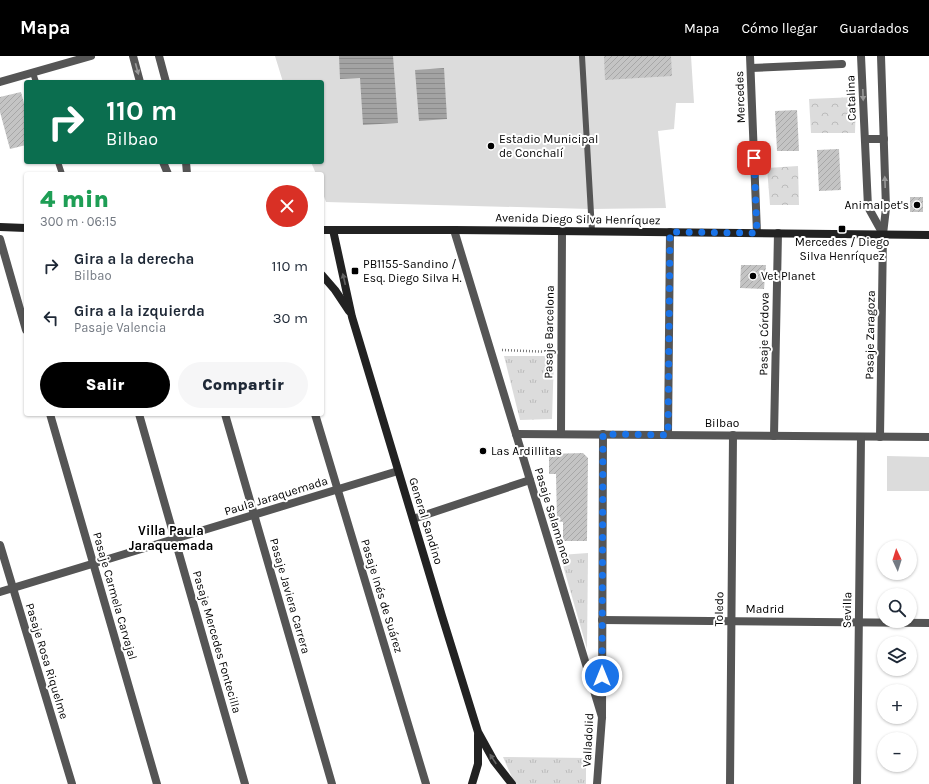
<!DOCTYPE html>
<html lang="es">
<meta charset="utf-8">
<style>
:root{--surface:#fff;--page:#f6f6f7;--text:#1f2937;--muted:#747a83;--accent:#000}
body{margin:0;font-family:Karla,sans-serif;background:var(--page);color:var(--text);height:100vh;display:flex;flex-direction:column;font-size:15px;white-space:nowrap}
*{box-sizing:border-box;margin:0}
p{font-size:13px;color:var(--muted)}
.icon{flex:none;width:22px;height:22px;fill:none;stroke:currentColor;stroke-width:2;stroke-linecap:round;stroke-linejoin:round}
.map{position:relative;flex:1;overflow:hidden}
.sheet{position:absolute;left:24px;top:116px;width:300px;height:244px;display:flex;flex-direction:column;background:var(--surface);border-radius:4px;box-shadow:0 1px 3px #0004}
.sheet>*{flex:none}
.hud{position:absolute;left:24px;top:24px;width:300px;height:84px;border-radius:4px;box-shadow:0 1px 3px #0004;background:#0b6e4f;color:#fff;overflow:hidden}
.needle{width:26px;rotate:356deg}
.buttons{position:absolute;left:877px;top:484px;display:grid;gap:8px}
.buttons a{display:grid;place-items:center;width:40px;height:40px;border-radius:50%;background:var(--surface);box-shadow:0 1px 3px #0004;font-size:20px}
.pin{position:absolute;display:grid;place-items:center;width:34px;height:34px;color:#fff;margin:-17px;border-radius:8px;box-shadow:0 2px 6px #0006}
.me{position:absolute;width:44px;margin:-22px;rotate:0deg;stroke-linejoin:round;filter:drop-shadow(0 0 3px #0008)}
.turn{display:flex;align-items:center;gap:14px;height:84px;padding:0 16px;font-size:18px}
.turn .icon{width:52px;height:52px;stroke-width:2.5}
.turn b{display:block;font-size:28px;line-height:34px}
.round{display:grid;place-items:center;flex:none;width:42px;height:42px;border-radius:21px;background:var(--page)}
.headline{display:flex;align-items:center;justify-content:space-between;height:68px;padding:0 16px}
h1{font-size:24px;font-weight:800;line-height:30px;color:#1e9e55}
.cta{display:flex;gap:8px;margin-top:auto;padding:8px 16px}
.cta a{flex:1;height:46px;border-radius:24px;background:var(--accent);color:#fff;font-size:16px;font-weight:800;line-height:46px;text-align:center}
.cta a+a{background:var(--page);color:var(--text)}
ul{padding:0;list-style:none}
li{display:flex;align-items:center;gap:12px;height:52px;padding:0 16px}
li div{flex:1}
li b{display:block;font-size:15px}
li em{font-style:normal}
header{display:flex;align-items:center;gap:24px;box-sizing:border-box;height:56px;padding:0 20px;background:var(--accent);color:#fff}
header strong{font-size:19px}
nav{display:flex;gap:22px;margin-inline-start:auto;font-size:14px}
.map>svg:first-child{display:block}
</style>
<header>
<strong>Mapa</strong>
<nav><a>Mapa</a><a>Cómo llegar</a><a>Guardados</a></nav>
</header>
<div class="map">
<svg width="929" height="728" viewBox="0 0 929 728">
<defs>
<pattern id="grass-tufts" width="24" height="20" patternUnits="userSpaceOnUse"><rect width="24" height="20" fill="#dcdcdc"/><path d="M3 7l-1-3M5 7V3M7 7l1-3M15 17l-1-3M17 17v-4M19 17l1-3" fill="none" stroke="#bbb"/></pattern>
<pattern id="park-crowns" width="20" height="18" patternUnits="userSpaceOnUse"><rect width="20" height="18" fill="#dcdcdc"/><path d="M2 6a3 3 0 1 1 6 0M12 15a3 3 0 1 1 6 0" fill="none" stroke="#bbb"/></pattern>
<pattern id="water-rules" width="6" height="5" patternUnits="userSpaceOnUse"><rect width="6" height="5" fill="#a3a3a3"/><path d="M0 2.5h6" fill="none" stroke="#8b8b8b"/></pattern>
<pattern id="building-hatch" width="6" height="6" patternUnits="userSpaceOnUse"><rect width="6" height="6" fill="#c4c4c4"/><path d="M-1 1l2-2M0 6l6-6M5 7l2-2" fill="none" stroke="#a7a7a7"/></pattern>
</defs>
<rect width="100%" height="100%" fill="#fff"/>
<g fill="url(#grass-tufts)">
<path d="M504,300H554L552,363L520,364Z"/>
<path d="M588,497L587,593L560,499Z"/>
<path d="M503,701L586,702V728H518L514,726Z"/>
</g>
<g fill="url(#park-crowns)">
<path d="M856,41L855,77H811L809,43Z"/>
<path d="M798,110L799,149H770L767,112Z"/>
</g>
<g fill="#dcdcdc">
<path d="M275,0H691L694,47H676L674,73L658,75L666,152L590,153L326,146L322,135V118H316L311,106H322V26H283Z"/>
<path d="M887,400L929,401V435H887Z"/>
</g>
<g fill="url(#water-rules)">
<path d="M339,0H393L398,67L363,69L360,22L340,23Z"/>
<path d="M444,12L447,63L419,65L415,14Z"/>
</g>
<g fill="url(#building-hatch)">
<path d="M604,0H671L672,20L605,24Z"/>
<path d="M21,36L26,55V89L10,93L0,56V41Z"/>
<path d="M797,54L799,95H777L775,55Z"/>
<path d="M839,93L841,134L819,135L817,94Z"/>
<rect x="910" y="141" width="13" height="15"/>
<path d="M741,209H766L764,233L740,232Z"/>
<path d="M583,397L588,402L587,485H563V466L557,465L556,418H549V398Z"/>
</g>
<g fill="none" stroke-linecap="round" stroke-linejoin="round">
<path stroke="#777" stroke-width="2.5" stroke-dasharray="1 2" stroke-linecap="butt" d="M502,294L551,296"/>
<g stroke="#555" stroke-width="6">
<path d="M582,0L592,175"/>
<path d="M33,17L36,26"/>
<path d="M58,106L62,118"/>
</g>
<g stroke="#555" stroke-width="8">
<path d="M133,0L140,26"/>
<path d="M159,0L166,26"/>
<path d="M750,0L757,177"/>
<path d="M861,0L868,151L883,178"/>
<path d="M751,12L842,8"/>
<path d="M0,26L91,0"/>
<path d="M865,83H884"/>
<path d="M163,106L168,118"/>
<path d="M186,106L187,118"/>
<path d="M454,174L602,661"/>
<path d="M0,183L26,274"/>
<path d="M50,358L157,728"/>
<path d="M139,358L245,728"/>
<path d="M225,358L332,728"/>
<path d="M315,358L426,728"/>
<path d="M516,378L929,381"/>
<path d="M561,378L562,175"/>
<path d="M668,379L670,176"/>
<path d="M774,380L778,177"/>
<path d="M880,381L883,178L886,152L881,0"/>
<path d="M413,463L530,424"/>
<path d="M0,489L72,728"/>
<path d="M0,536L398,415"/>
<path d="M602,564L929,567"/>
<path d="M597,728L602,661L603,378"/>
<path d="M730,728L733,379"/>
<path d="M857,728L861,381"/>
</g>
<g stroke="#222" stroke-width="8">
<path d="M0,171L26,172"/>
<path d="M322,174H454L929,179"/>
<path d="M333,174L352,261L442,560L478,676L494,705L512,728"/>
<path d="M322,219L335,234L349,255"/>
<path d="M472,728L478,708V679"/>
</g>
</g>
<defs><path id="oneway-solid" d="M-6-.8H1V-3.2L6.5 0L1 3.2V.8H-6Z"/></defs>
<g fill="#999">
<use href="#oneway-solid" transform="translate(137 13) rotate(75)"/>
<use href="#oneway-solid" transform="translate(863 39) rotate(88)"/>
<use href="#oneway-solid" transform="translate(885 126) rotate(-92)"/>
</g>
<g fill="#646464">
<use href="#oneway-solid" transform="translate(344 223) rotate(-103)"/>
<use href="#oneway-solid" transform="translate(493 703) rotate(-123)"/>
</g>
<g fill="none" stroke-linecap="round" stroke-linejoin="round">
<path stroke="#1a73e8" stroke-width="7" stroke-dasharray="0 12.6" d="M602,620L603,378L668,379L670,176L757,177L754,102"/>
</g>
<g fill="#000" stroke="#fff" stroke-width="1.5">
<circle cx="491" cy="90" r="4"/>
<circle cx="917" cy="149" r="4"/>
<rect x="838" y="169" width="8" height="8" rx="2"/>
<rect x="351" y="211" width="8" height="8" rx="2"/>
<circle cx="753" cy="220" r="4"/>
<circle cx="483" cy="395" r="4"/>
</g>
<g text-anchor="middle" stroke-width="4" stroke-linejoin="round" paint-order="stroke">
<g font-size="12" fill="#000" stroke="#fff">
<text transform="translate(740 41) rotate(-92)" y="4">Mercedes</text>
<text transform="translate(851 42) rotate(-92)" y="4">Catalina</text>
<text transform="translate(578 163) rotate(1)" y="4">Avenida Diego Silva Henríquez</text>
<text transform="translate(549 276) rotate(-89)" y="4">Pasaje Barcelona</text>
<text transform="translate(764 278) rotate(-89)" y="4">Pasaje Córdova</text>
<text transform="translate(870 279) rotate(-89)" y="4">Pasaje Zaragoza</text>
<text x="722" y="371">Bilbao</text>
<text transform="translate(276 440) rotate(-17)" y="4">Paula Jaraquemada</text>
<text transform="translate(553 460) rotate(73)" y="4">Pasaje Salamanca</text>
<text transform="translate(426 465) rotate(73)" y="4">General Sandino</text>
<text transform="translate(115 540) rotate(74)" y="4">Pasaje Carmela Carvajal</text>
<text transform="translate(290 540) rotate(74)" y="4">Pasaje Javiera Carrera</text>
<text transform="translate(382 540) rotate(73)" y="4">Pasaje Inés de Suárez</text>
<text transform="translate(719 553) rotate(-89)" y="4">Toledo</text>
<text x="765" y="557">Madrid</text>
<text transform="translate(847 554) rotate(-89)" y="4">Sevilla</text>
<text transform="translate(217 586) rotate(74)" y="4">Pasaje Mercedes Fontecilla</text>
<text transform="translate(47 605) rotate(73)" y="4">Pasaje Rosa Riquelme</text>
<text transform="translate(588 684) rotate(-87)" y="4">Valladolid</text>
</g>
<g font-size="12" fill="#000" stroke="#fff" text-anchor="start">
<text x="499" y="87">Estadio Municipal<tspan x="499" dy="14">de Conchalí</tspan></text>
<text x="909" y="153" text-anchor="end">Animalpet's</text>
<text x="842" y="190" text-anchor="middle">Mercedes / Diego<tspan x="842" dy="14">Silva Henríquez</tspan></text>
<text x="363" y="212">PB1155-Sandino /<tspan x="363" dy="14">Esq. Diego Silva H.</tspan></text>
<text x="761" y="224">Vet Planet</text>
<text x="491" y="399">Las Ardillitas</text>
</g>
<g font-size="13" font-weight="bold" fill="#000" stroke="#fff">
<text x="171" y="479">Villa Paula<tspan x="171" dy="15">Jaraquemada</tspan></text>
</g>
</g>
</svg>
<div class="buttons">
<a><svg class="needle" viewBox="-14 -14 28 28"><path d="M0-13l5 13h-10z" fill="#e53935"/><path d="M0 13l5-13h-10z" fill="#747a83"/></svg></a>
<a><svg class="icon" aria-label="search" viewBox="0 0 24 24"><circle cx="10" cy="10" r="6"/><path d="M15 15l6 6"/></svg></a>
<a><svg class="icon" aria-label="layers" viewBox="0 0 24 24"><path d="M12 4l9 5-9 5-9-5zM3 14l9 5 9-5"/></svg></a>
<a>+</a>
<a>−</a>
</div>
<div class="pin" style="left:754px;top:102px;background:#d93025"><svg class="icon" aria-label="arrive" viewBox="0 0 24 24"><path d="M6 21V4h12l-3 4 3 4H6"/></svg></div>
<svg class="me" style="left:602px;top:620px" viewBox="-20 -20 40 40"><circle r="17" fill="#1a73e8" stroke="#fff" stroke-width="3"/><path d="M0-11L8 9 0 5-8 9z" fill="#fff"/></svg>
<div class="hud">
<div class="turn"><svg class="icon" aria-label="right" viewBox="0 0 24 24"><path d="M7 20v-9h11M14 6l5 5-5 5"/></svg><div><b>110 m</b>Bilbao</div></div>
</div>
<section class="sheet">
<div class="headline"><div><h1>4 min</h1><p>300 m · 06:15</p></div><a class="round" style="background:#d93025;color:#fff"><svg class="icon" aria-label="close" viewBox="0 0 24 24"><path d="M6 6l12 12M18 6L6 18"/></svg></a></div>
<ul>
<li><svg class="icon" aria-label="right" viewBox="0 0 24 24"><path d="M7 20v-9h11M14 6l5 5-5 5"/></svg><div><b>Gira a la derecha</b><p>Bilbao</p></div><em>110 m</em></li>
<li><svg class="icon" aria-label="left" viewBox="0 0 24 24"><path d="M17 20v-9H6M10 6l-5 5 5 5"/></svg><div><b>Gira a la izquierda</b><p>Pasaje Valencia</p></div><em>30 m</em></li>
</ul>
<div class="cta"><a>Salir</a><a>Compartir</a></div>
</section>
</div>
